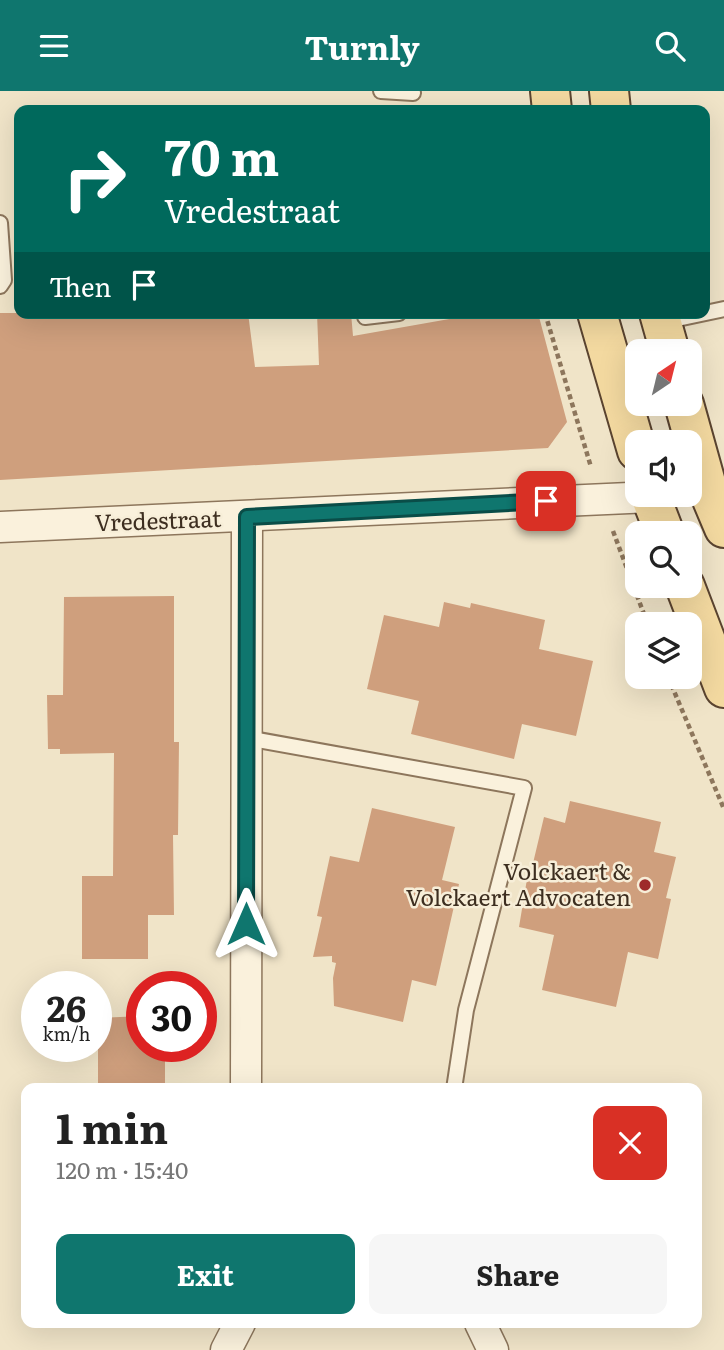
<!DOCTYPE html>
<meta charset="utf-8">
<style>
:root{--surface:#fff;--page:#f6f6f6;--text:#222;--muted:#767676;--accent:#0f766e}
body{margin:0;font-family:Literata,serif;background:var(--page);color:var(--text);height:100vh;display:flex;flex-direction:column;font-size:26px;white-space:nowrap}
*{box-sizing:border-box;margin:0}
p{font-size:23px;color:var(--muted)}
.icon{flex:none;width:38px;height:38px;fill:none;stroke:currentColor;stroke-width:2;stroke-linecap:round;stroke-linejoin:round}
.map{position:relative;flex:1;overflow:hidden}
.drawer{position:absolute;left:21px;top:992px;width:681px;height:245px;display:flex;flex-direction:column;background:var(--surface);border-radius:14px;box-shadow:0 7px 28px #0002}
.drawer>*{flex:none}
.banner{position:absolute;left:14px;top:14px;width:696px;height:214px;border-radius:14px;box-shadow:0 7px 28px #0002;background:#00695c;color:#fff;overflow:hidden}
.needle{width:46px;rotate:35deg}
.fabs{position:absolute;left:625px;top:248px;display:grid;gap:14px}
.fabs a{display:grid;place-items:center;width:77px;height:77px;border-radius:14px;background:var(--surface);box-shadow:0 7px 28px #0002;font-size:35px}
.speed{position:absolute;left:21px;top:880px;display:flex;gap:14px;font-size:35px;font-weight:700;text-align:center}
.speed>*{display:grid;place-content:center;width:91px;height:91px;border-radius:50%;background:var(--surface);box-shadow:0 7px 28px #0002;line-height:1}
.speed small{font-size:18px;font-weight:400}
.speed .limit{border:10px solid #d22;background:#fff;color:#111}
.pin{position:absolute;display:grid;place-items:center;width:60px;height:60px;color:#fff;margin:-30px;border-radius:14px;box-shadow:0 4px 10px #0006}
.me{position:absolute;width:77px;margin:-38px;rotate:0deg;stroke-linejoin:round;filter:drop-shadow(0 0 5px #0008)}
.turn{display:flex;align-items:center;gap:24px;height:147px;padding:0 35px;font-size:32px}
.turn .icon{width:91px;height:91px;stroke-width:2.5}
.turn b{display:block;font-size:49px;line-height:60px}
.then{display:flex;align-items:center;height:66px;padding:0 35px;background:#0003;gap:14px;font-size:26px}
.round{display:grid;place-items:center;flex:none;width:74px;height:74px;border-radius:14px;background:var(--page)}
.head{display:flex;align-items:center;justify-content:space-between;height:119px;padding:0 35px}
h1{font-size:42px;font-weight:700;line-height:52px}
.action{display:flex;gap:14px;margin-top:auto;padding:14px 35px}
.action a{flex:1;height:80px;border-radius:14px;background:var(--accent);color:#fff;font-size:28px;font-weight:700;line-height:80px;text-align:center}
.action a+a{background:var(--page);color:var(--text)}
header{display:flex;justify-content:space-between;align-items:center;height:91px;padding:0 35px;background:var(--accent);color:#fff;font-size:32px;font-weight:700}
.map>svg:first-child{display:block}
</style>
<header><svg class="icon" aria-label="menu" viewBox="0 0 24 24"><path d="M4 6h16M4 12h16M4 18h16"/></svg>Turnly<svg class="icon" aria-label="search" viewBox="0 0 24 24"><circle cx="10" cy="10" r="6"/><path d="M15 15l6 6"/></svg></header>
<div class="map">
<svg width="724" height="1259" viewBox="0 0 724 1259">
<rect width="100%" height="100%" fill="#f0e4c8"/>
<g fill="#cf9f7d">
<path d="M0,222H248L255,276L319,274L317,222H351L353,245L455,227L454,222H538L567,331L548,357L0,389Z"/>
<path d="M174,505V651H179L178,744H173L174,824H148V868H82V785H113L114,662L60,663V658H48L47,604H63L64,506Z"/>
<path d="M444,511L470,517L471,512L545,529L539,558L593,570L576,645L522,633L514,668L411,643L419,610L367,598L384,524L439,536Z"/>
<path d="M570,710L661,731L654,761L676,766L666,807L671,808L658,868L628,861L616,916L542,899L554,844L519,836L527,788L529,789L544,726L565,732Z"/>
<path d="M372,717L455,736L442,789L459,793L436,895L412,889L403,931L334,915L333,887L336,872L332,871V865L313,866L322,826L317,825L330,765L359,771Z"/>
<path d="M142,925V956H165V993L98,998V927Z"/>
</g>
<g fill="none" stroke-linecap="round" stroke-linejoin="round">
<defs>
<g id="service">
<path d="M381,0L413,2"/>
<path d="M0,132L4,189L0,195"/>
<path d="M365,226L399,222"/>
<path d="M663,231L724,218"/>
<path d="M247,647L524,697L466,919L454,998"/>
</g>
<g id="minor">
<path d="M0,436L651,406"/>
<path d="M246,998L247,426"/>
<path d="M480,1232L493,1259"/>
<path d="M226,1259L240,1232"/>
</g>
<g id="primary">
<path d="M550,0L552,19"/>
<path d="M609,0L611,19"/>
<path d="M597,222L637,360"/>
<path d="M659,222L670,261"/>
<path d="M684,313L708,399L724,437"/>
<path d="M650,404L665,443"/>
<path d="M685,495L724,597"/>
</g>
</defs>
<use href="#service" stroke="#8d765c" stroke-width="18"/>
<use href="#minor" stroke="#8d765c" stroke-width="33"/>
<use href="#primary" stroke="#5b4430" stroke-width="42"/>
<g stroke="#8d765c" stroke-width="4.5" stroke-dasharray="5 3.5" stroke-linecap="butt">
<path d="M545,222L591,376"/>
<path d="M613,440L648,534"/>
<path d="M668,586L724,718"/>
</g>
<use href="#service" stroke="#faf1dc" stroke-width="14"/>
<use href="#minor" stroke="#faf1dc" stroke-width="30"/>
<use href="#primary" stroke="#f3d9a0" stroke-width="38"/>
</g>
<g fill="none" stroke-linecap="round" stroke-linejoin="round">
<defs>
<path id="route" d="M246,833L247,426L546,410"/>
</defs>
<use href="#route" stroke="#0a4d48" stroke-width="18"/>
<use href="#route" stroke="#0f766e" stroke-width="12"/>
</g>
<circle fill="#9e2a2b" stroke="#f7eed8" stroke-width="2.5" cx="645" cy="794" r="7"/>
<g text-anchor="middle" stroke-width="5" stroke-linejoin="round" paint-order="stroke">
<g font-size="23" fill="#3d2e20" stroke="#f7eed8">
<text transform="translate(158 430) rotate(-2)" y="8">Vredestraat</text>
</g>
<g font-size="23" fill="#3d2e20" stroke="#f7eed8" text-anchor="end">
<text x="631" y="789">Volckaert &amp;<tspan x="631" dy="26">Volckaert Advocaten</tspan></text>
</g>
</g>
</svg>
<div class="fabs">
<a><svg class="needle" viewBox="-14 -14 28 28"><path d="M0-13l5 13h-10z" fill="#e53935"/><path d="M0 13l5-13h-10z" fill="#767676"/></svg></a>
<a><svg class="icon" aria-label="sound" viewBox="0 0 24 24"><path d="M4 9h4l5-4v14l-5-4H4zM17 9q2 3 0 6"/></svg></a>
<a><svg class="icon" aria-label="search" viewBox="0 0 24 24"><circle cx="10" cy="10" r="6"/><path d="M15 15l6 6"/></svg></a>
<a><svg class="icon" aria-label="layers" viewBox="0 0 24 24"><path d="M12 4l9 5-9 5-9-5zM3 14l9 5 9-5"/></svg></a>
</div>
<div class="speed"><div>26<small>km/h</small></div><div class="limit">30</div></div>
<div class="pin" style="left:546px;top:410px;background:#d93025"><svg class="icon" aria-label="arrive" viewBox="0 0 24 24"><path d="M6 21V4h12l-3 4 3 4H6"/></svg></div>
<svg class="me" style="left:246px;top:833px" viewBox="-20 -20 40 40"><path d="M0-17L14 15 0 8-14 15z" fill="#0f766e" stroke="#fff" stroke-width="4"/></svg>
<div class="banner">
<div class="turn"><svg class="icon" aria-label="right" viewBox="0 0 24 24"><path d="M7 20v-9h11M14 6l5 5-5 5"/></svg><div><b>70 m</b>Vredestraat</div></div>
<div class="then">Then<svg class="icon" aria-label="arrive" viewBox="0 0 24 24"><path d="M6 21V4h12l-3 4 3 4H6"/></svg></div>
</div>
<section class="drawer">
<div class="head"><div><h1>1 min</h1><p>120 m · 15:40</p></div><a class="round" style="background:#d93025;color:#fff"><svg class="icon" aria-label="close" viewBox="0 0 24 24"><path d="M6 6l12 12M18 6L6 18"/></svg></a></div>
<div class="action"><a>Exit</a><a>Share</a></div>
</section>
</div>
